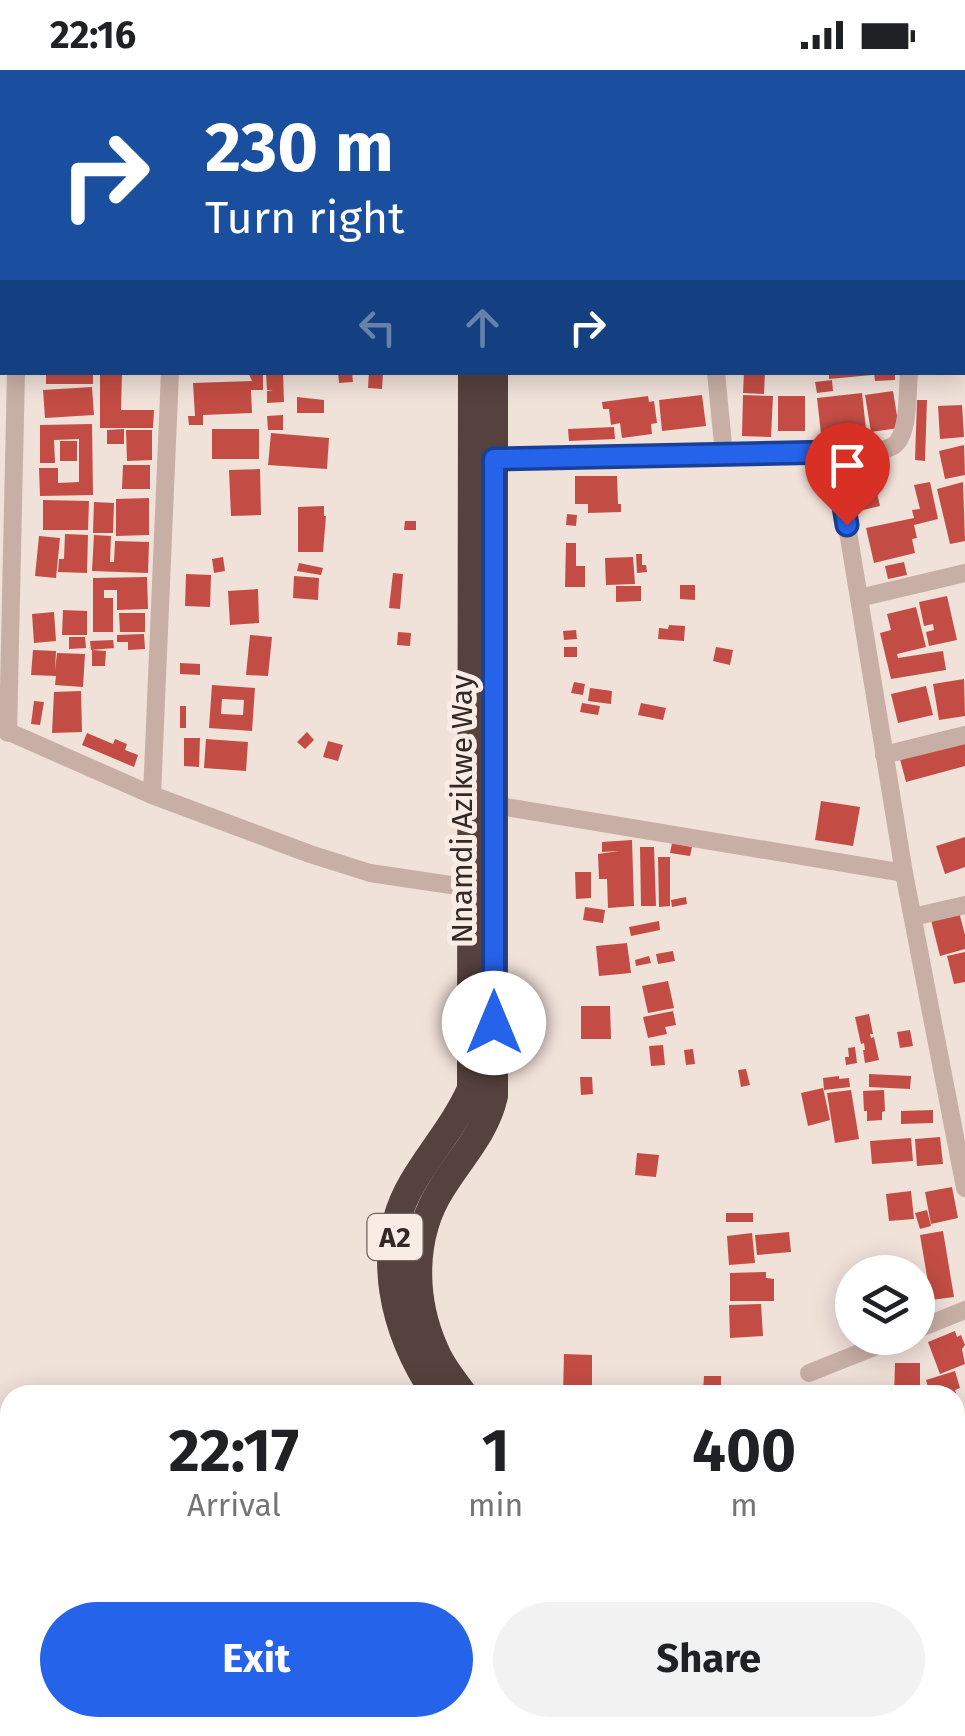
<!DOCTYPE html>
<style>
:root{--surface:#fff;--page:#f2f2f2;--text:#202124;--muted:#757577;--accent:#2563eb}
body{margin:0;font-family:"Fira Sans",sans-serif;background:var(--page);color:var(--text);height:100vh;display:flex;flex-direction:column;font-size:38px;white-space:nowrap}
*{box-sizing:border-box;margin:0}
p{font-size:32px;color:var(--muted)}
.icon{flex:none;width:55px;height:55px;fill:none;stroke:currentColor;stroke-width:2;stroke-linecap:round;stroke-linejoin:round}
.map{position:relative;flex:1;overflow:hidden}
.sheet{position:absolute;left:0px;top:1315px;width:965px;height:352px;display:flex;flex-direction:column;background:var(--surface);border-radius:30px 30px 0 0;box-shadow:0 5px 25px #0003}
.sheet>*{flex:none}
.top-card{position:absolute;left:0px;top:0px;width:965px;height:305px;box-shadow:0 5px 25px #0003;background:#1a4fa0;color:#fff;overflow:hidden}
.controls{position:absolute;left:835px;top:1185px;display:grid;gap:20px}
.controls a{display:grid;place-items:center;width:100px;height:100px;border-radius:50%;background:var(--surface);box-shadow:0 5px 25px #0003;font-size:50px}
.pin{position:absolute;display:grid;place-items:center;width:85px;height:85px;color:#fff;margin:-102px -42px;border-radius:50% 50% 50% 0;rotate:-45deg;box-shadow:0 0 10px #0007}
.pin .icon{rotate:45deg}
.me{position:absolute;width:110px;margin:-55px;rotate:0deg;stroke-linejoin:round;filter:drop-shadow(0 0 8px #0008)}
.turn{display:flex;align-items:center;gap:35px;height:210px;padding:0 40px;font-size:45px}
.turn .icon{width:130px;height:130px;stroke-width:2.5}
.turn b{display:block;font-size:70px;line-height:85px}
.lanes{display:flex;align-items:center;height:95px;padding:0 40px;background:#0003;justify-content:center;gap:50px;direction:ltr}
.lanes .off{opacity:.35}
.eta{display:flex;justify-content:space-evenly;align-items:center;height:170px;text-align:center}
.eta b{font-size:60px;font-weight:700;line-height:70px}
.cta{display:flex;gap:20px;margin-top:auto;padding:20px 40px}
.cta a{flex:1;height:115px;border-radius:60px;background:var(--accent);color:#fff;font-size:40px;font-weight:700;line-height:115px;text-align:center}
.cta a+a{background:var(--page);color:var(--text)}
.status{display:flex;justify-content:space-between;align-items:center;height:70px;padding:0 50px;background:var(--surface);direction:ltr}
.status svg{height:28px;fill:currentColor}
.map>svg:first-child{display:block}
</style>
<div class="status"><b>22:16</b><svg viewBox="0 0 49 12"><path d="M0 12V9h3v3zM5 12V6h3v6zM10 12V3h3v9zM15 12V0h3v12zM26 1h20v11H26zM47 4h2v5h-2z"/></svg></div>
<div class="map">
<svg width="965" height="1666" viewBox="0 0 965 1666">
<rect width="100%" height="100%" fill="#f0e1d9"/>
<g fill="#c34d44" fill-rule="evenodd">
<rect x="46" y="302" width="47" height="12"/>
<path d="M100,302H122L121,340H154L153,358H100Z"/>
<path d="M248,302H263V320H251L252,343L203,345V355H189L188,346H195L193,313L252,311Z"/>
<path d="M266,302H283L284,332L267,333V321L273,320H267Z"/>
<path d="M338,302H352L353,312L339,313Z"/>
<path d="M369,302L383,303L382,319L368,318Z"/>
<path d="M744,302H765L764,324L743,323Z"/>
<path d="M829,302H871L872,305L829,309Z"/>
<path d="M874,302H895V310L875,311Z"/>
<path d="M832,310L833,321L817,323L815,312Z"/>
<path d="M92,317L94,345L45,348L43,320Z"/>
<path d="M893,321L899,358L871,362L865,325Z"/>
<path d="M862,323L866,359L821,364L817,328Z"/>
<path d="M702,325L706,356L662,361L659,330Z"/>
<path d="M743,325L773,326L771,367L742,366Z"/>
<path d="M648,326L649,332L654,331L657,353L651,354L652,364L622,368L620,353L611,355L609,339H603L602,332Z"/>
<rect x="778" y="326" width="27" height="35"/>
<path d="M297,327L324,330V343H297Z"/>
<path d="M917,330H927L925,391L915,390Z"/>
<path d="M962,335L964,367L940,369L938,336Z"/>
<path d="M283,345V360H268L267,346Z"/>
<path d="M92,354L93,425L40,426L39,398H58V413L79,412V369L54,370L55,393H40V355Z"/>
<path d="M614,357L615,369L569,371L568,359Z"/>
<path d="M124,359V374H107V360Z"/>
<rect x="212" y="359" width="47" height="30"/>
<path d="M126,360H152V390L127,391Z"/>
<path d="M271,363L329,368L327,399L268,395Z"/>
<rect x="60" y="371" width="17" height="20"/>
<path d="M964,375L965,405L945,409L939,381Z"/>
<path d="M869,389L880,436L863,440L852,393Z"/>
<path d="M123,395H150V419H122Z"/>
<path d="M824,395L825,408L814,409L813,396Z"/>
<path d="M260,399L261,445L231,446L229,400Z"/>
<path d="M575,406H617L618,434H621V442L588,443V434H575Z"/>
<path d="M930,412L938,449L914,455L917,468L912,469L915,483L874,493L866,458L914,448L912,440L920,439L914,415Z"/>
<path d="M963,412L965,471L950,474L937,419Z"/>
<path d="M149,428V465L116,466V429Z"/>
<path d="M43,430L89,431L88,460H43Z"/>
<path d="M94,432L114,433L113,463H93Z"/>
<path d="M324,436V446H326L323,482H298V437Z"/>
<path d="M567,444L577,445L576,456L566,455Z"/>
<path d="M405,451H416V460H404Z"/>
<path d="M65,464L88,465L87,503L58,502L59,489H64Z"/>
<path d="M94,465L111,466L110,492H114L115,471L149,472L148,503L92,501Z"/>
<path d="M39,466L60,468L56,508L35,506Z"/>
<path d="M566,473H576V496H585V517H565Z"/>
<path d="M636,484H642V495H646L647,502L637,503Z"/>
<path d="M223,487L225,501L214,503L212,489Z"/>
<path d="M633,487L635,514L606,515L605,488Z"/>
<path d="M904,492L907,505L888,509L885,496Z"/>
<path d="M299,493L323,498L321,505L297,501Z"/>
<path d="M393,503L403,504L400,539L389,538Z"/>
<path d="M186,504L211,505L210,537L185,536Z"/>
<path d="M294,506L319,508L318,530L293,528Z"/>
<path d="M147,507L148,539L117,540V520H104V528H113V562H93V508Z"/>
<path d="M680,515H695V530L680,529Z"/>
<path d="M616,516H641V531L616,532Z"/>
<path d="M258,519L259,553L230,555L228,521Z"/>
<path d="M947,526L957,570L929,576L926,562L934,560L933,554L924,556L919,532Z"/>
<path d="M916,537L926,577L897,584L898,588L943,581L946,600L891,609L880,563L891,560L887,544Z"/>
<path d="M63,540L87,541V565H62Z"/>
<path d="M54,542L56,571L34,573L32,544Z"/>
<path d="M119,543H145V562H120Z"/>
<path d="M669,555L685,556L684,571L658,569L659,558L668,559Z"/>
<path d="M576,560L577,569L564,570L563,561Z"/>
<path d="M398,562L411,563L410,576L397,575Z"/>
<path d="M144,564L145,579L128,580V572H117V565Z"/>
<path d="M250,565L272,567L268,606L246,605Z"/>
<path d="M69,567H85L86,578L69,579Z"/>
<path d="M113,570L114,578L91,580L90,571Z"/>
<rect x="564" y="577" width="13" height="10"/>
<path d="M716,577L733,580L730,595L713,591Z"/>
<path d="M33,580L56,581L55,601L57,583L85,584L83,617L55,615L56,606L31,605Z"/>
<path d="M92,580L106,581L105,596H92Z"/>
<path d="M180,593L200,594V605L180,604Z"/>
<path d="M964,609L965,646L939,650L933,614Z"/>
<path d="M574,612L585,614L583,625L571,623Z"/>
<path d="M212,615L255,618L252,661L209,658ZM222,629L244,630L243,645L221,644Z"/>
<path d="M926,616L933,645L898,653L891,624Z"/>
<path d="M590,618L612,621L611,634L588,631Z"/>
<path d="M81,621L82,662L52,663L54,622Z"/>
<path d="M34,631L44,632L40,655L31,654Z"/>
<path d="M582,633L600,636L598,645L580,642Z"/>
<path d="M641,633L666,638L663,650L638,645Z"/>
<rect x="180" y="636" width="6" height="22"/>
<path d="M307,662L314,670L305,679L297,672Z"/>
<path d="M87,663L113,674L115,669L127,674L125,680L138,685L134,697L82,675Z"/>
<path d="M184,668H200L199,697L184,696Z"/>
<path d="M206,669L248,672L246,701L204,698Z"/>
<path d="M328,671L343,675L338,691L323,687Z"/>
<path d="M965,672V696L906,712L900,689Z"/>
<path d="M821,731L860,737L853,776L815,770Z"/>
<path d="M965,767V797L945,804L936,776Z"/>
<path d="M632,770L634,836L608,838L607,809H599L598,784L619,781L602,782V772Z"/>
<path d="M672,773L692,777L690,786L670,783Z"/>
<path d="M640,777H654L656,836H641Z"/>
<path d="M658,787H670V836L659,837Z"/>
<path d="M575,802H591V828L576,829Z"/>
<path d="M686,827L687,834L672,837L671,830Z"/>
<path d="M585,837L605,840L603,853L583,850Z"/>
<path d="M959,842L965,865V879L940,886L931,850Z"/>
<path d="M659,851L660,860L631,866L629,857Z"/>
<path d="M627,873L631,903L599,906L596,876Z"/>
<path d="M673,881L675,891L658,894L656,884Z"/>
<path d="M965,882V912L954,914L947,886Z"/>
<path d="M649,886L651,893L636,896L635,890Z"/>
<path d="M668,911L674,938L648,943L642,916Z"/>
<path d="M581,936H610L611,969H581Z"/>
<path d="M673,941L676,955L665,957L667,964L648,968L643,947Z"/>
<path d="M869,944L873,964H870L871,968L874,967L879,990L865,993L863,980H865L864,973L861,974L855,947Z"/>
<path d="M910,960L913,976L900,978L897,962Z"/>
<path d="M663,975L665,995L651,996L649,976Z"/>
<path d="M855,977L857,993L846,995L845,987H849L848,978Z"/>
<path d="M693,979L695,994L686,995L684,980Z"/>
<path d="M746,999L750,1015L741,1017L738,1000Z"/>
<path d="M869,1004L911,1006L910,1019L869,1017Z"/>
<path d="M839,1006V1009L849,1008L850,1017L824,1020L823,1008Z"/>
<path d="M580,1007H592L593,1024L581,1025Z"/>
<path d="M823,1018L830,1050L808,1056L801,1023Z"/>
<path d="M851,1020L859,1069L835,1073L827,1023Z"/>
<path d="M884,1020L885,1041L882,1042V1050L867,1051V1041H864L863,1021Z"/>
<path d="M933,1040V1053L901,1054V1041Z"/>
<path d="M940,1067L943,1094L917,1096L915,1069Z"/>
<path d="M911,1068L913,1091L872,1094L870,1071Z"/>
<path d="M637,1083L659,1085L656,1107L635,1105Z"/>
<path d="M952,1117L958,1148L931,1154L925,1122Z"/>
<path d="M911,1121L914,1149L889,1151L886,1124Z"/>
<path d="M927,1140L931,1156L920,1159L915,1143Z"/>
<rect x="726" y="1143" width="27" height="9"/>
<path d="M943,1161L954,1227L931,1230L920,1165Z"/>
<path d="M789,1162L791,1182L757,1185L755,1165Z"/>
<path d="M752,1163L755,1193L729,1195L727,1166Z"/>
<path d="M766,1202V1208L774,1209V1231H730V1203Z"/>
<path d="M761,1234L763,1266L730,1268L729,1235Z"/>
<path d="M955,1261L957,1267L961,1265L965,1275L962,1279L965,1294L940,1304L928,1272Z"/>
<path d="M564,1284L592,1285V1325H563Z"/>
<path d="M895,1293H920V1325H894Z"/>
<path d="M955,1301L960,1318L955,1320L961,1338L955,1339V1325H930L926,1310Z"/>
<path d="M704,1306H721V1322L703,1321Z"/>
<path d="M955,1340L965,1359V1364L955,1369Z"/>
<path d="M963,1371L965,1404L955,1410V1375Z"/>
<path d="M965,1438V1462L955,1467V1444Z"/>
</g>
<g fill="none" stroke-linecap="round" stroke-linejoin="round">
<g stroke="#c8afa5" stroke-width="18">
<path d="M676,0V2"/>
<path d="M251,2V0"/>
<path d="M0,32L2,35"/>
<path d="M0,156H2"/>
<path d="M962,179L965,178"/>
<path d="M0,289L2,288"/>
<path d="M716,302L724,385"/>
<path d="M835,382L904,803L965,1118"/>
<path d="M494,389L835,382C852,381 875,384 891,377C910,369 907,321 909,302"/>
<path d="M859,528L965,503"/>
<path d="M0,658L152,725L310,784L370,803L471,818"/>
<path d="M8,663L16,302"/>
<path d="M884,685L965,665"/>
<path d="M152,725L170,302"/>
<path d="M494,735L904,803"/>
<path d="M913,847L965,835"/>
<path d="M918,1259L965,1240"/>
<path d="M809,1303L897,1268"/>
<path d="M955,1427L965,1422"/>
</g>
<g stroke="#55413d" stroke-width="28">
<path d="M472,0V2"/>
<path d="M495,2V0"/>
<path d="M436,1325C394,1263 372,1181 413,1112C432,1080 456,1053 471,1019L472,302"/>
<path d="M464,1325C454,1311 441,1296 435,1280C412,1229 411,1166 442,1118C461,1087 486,1062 494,1026V302"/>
<path d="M472,1658V1666"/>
<path d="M494,1658V1666"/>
</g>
</g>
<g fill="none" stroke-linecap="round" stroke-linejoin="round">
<defs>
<path id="route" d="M494,953V389L835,382L847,455"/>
</defs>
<use href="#route" stroke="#184099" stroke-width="25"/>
<use href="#route" stroke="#2563eb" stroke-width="18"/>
</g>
<g text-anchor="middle" stroke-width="10" stroke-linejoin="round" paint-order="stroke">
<rect fill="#f8ece5" stroke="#6f635f" stroke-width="2.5" x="367.5" y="1144" width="55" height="46" rx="8"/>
<g font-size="28" font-weight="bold" fill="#342826">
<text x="395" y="1177">A2</text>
</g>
<g font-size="30" fill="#342826" stroke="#f8ece5">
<text transform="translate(462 739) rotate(-90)" y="10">Nnamdi Azikwe Way</text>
</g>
</g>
</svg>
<div class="controls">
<a><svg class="icon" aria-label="layers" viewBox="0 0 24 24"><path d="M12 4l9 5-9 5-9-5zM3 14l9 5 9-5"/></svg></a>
</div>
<div class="pin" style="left:847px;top:455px;background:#d93025"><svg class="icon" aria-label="arrive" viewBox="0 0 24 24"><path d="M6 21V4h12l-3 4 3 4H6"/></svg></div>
<svg class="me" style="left:494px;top:953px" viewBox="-20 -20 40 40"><circle r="19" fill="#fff"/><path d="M0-13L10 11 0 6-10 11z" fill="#2563eb"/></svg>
<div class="top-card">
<div class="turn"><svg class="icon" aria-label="right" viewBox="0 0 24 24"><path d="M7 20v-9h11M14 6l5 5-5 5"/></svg><div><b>230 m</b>Turn right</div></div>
<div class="lanes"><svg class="icon off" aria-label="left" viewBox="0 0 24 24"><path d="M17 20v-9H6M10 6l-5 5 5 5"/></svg><svg class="icon off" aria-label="ahead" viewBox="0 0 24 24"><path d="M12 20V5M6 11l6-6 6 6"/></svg><svg class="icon" aria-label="right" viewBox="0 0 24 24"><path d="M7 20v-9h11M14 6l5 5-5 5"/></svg></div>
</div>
<section class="sheet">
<div class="eta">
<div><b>22:17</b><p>Arrival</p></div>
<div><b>1</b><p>min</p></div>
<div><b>400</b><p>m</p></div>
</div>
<div class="cta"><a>Exit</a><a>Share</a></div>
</section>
</div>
